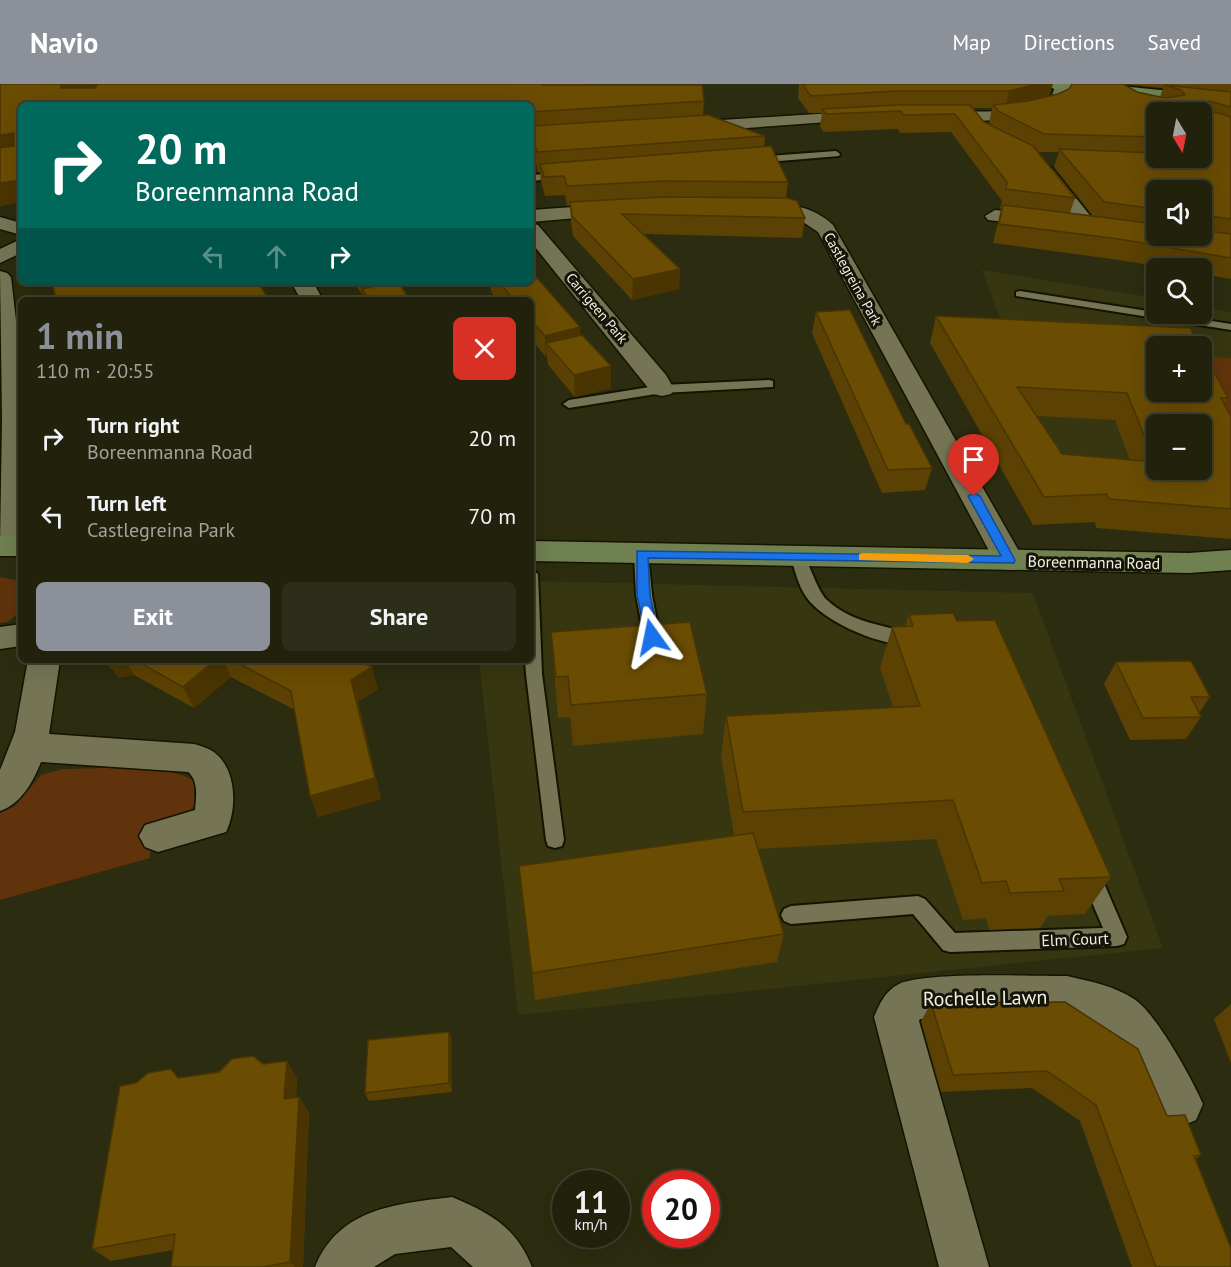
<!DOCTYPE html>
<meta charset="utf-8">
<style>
:root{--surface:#21210c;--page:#2d2e1a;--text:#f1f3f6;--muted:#a2a39d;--line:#3e3e2d;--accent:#8c9099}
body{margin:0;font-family:"PT Sans",sans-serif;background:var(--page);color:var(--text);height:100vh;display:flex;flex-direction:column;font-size:22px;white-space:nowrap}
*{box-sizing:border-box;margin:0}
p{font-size:20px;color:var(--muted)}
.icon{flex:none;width:33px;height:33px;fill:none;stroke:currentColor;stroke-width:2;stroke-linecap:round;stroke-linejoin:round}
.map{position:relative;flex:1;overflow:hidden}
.side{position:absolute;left:18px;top:213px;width:516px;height:366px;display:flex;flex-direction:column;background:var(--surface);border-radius:9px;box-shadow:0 6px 24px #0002,0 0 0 2px var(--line)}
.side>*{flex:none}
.banner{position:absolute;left:18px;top:18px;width:516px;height:183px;border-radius:9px;box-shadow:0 6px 24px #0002,0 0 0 2px var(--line);background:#00695c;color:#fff;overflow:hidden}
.needle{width:39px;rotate:170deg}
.controls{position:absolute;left:1146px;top:18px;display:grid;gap:12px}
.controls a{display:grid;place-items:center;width:66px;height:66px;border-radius:9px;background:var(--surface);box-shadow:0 6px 24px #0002,0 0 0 2px var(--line);font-size:30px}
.speed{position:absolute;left:552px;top:1086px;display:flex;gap:12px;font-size:30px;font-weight:700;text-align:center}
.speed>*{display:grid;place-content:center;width:78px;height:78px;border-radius:50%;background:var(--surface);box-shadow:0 6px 24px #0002,0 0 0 2px var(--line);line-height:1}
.speed small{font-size:15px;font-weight:400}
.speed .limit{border:9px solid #d22;background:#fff;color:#111}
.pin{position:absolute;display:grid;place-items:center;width:51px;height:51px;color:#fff;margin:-62px -26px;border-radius:50% 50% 50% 0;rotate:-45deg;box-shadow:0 0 6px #0007}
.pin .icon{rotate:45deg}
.me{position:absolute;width:66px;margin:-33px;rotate:348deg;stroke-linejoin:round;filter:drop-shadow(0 0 4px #0008)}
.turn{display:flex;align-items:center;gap:21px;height:126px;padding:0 18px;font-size:27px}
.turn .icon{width:78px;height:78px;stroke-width:2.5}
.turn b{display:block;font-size:42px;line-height:51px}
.lanes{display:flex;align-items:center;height:57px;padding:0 18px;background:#0003;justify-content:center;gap:30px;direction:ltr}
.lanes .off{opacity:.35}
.round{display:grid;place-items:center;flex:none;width:63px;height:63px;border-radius:9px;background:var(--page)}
.overview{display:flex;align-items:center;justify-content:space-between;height:102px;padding:0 18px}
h1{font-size:36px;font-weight:600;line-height:45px;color:var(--accent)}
.primary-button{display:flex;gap:12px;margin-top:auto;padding:12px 18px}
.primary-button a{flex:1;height:69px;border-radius:9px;background:var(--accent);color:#fff;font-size:24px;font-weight:600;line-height:69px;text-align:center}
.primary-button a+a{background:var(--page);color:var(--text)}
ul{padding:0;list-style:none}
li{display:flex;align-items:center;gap:18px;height:78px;padding:0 18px}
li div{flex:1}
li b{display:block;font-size:22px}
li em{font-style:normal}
header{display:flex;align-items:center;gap:36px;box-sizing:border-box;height:84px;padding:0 30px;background:var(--accent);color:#fff}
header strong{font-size:28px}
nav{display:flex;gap:33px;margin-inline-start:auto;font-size:21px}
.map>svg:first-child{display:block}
</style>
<header>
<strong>Navio</strong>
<nav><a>Map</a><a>Directions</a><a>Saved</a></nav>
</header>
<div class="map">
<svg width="1231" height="1183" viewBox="0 0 1231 1183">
<rect width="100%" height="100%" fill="#2c2c10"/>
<g fill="#363611" fill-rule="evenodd">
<path d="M982,186L1156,214V230H1202V224L1231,228V400L1058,390ZM1156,262H1202V308H1156ZM1156,340H1202V386H1156Z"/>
<path d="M531,497L1033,509L1163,864L518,931L479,576H531Z"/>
</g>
<g fill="#60330c">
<path d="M1202,272L1231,274V343L1202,308Z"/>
<path d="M0,493L21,497V526L8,538L0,539Z"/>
<path d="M63,685C99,685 164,678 194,697V722L188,728L149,745L150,774L0,816V729L15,722L41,691Z"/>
</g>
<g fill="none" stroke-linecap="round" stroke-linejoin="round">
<defs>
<g id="lane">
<path d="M836,67L840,70L839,72L757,79L753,76L757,73Z"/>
<path d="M566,89L568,91L563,94L531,97V91Z"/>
<path d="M1020,207L1231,240V246L1016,212V208Z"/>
<path d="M769,296L773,297V303L662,309L569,324L563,320L569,316L662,301Z"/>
<path d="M641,464L648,469L652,511L660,553L652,559L644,553L636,511L634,469Z"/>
<path d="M797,466C808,469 815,505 827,516C853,540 885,541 917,551L919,555L917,559C888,567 824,538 807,514C798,502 795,486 790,471Z"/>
<path d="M531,485L538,490L542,590L564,756L562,762L555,764L548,762L546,756L526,590L525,576H531Z"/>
<path d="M1090,781L1097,784L1100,790L1127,853L1124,860L1117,862L950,868L943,866L913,830L791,840L784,837L781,831L784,825L791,822L918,812L925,815L955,849L1103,844L1080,790L1083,784Z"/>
</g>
<g id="street">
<path d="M1056,0L1071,1C1069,11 1065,18 1056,23C1039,34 937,45 925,30L933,25C970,27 1021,34 1052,11Z"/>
<path d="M864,27L870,29L872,32L870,35L691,48L683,43L691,38Z"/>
<path d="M1046,83L1052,84L1096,139L1099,143L1096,147H1082L1037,88Z"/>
<path d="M758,119C786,119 812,121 833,141L1024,476L1019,483L1009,486L999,483L994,476L818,148L797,134L751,129L748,125Z"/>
<path d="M616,120L626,126L623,130L531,138V126Z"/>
<path d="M995,126L1045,131L1055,137L1045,143L988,136L985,132Z"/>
<path d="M0,133L21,139V151L0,145Z"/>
<path d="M531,139L538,141L666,291L674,305L671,310L662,312L653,310L531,158Z"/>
<path d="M21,155V169L0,179V165Z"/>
<path d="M0,187L7,189L11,193L21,280V445L10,459L0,461L2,336Z"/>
<path d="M291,198H313L323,216H301Z"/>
<path d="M21,540V562L0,565V543Z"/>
<path d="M28,576H60L49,650L194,660C201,662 209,664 215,669C237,686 237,726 226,748L158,768L145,763L139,752L145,741L195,726C196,713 199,697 188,688L41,678C33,698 21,720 0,727V686L15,648Z"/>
<path d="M1067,892C1089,897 1115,902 1134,915C1156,929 1192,995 1203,1020L1196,1036L1180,1043L1164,1036L1118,958L1103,944L1093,940L1067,932L920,935L919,937L989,1183H939L874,933C880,919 885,907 899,900C923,888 1033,892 1067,892Z"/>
<path d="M452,1113C490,1129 516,1143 532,1183H473L451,1163L395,1170L374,1183H315C339,1124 396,1120 452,1113Z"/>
</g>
<g id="secondary">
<path d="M1046,0H1100L1231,13V23L1054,5Z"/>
<rect x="0" y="452" width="21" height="20"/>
<path d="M531,457L1189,469L1231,466V486L1189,489L531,477Z"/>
</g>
</defs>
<use href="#lane" stroke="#151400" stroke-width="4"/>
<use href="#street" stroke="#151400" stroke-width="3"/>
<use href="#secondary" stroke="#151400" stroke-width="3"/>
<use href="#lane" fill="#757556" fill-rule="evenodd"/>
<use href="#street" fill="#757556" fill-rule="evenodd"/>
<use href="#secondary" fill="#708151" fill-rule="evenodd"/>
</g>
<g fill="#5b4103" fill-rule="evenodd">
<path d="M0,0H580L704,17L703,31L765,52L764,63L788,98L786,114L805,134L802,154L644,150L680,185L679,205L632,216L573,152L571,138L570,121L567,122L565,111L545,112L541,98L540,88H538L533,66H531V21H21V118L0,122Z"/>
<path d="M799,0H1053L1048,13L1058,10L1069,5L1072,0H1231V195L1202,190V184H1169L1112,175L993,159L1001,125L1000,124L1002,117L951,48L900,49L898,45L824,48L820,43L822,29H809L798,14ZM1123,0L1163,4L1160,13L1137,8ZM973,24H992L989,38L992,42L984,38ZM1156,28H1202V74H1156ZM1037,67L1039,68H1059L1054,83L1093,132L1070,129L1075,114ZM1156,106H1202V152H1156Z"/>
<path d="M354,198H398L410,216H364V212H363Z"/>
<path d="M490,198H531L611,282V304L575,313L548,281L547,273H546L531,255V216H498L491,208Z"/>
<path d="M816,228L906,340L932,384L925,406L882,409L812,249Z"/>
<path d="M936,232L1228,314L1224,321L1231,333V455L1096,444L1095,438L1033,441L930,259ZM1036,332L1115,336L1130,376L1062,370Z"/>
<path d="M909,531L957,537L1111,793L1085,830L1048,832L1040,844L989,846L986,834L963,836L936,755L758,765L784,850L777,878L535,916L532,889L734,751L721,672L726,632L893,623L880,584L892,543L905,542Z"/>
<path d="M551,548L707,610L703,650L573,662L570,633L558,634Z"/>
<path d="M106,576H357L378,605L358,618L381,715L318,733L310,712L295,626L231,593L194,624L134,591L118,594L113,585H111Z"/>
<path d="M1116,578L1210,613L1199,629L1201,633L1186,655L1130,656L1104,600Z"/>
<path d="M931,919L1167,1032L1201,1071L1196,1075L1231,1183H1132L1080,1037L1032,1004L941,1008L921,937Z"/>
<path d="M1231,920V979L1214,935Z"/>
<path d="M449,948L452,957V1008L369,1017L365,1009Z"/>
<path d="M263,980L297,994L296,1013H299L309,1029L303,1183H171L173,1166L111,1177L92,1165L178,994Z"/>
</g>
<g fill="#4a3502">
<path d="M62,0H109L95,15L60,4Z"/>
<path d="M1037,0H1053L1047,13L1005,24L1009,7Z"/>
<path d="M531,47L533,66H531Z"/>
<path d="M14,49L21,66L0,71V51Z"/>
<path d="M21,96V118L0,122V99Z"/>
<path d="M680,185L679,205L632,216L633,195Z"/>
<path d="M360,198H394L362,205L364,212H363Z"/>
<path d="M580,243L581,265L546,259L547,273H546L545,252Z"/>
<path d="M611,282V304L575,313L574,291Z"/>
<path d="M106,576H126L134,591L118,594L113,585H111Z"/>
<path d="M215,576H224L231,593L194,624L183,603Z"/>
<path d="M372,583L378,605L358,618L381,715L318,733L310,712L351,596Z"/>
<path d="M449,948L452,957V1008L449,999Z"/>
<path d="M287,977L297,994L295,1031L284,1015Z"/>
<path d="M299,1013L309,1029L303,1183H295L290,1178Z"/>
</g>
<g fill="#6a4c03" stroke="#4a3502" stroke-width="1.5" fill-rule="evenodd">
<path d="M0,0H62L60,4H95L98,0H544L542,1H702L704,17L531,28V21H21V96L0,99V64L14,62V49L0,51Z"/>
<path d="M802,0H1037L1009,7H897L811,12Z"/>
<path d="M1072,0H1123L1137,8L1165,14L1185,11L1181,6L1164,1L1231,8V23L1209,17L1207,19L1208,26L1231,33V135L1202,131V106H1156V125L1104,118L1059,65L1156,69V74H1202V69L1207,64L1202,57V28H1156V53L1044,50L998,27L993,21L1028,17L1058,10L1069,5Z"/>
<path d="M897,21H970L984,38L1033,62L1075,114L1006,105L1007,98L955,30L903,31L901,27L826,30L822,25Z"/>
<path d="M708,31L765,52L537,68L531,47V42Z"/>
<path d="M771,62L788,98L664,97L567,102L564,92L544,93L540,80Z"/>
<path d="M664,113L787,114L797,117L805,134L622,130L680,185L633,195L572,132L570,118Z"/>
<path d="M1003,121L1156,140V152H1202V146L1231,150V174L1119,155L999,140Z"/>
<path d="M531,187L580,243L545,252L531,236V216H514L499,198H531Z"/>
<path d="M52,198H258L269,216H56Z"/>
<path d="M395,198H398L410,216H369L362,205Z"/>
<path d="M850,226L906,340H909L932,384L888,386L816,228Z"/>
<path d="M936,232L1190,244L1200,262H1156V308H1202V266L1228,314H1221L1231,333V425L1109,415L1107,410L1044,413ZM1017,303L1127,309L1155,378L1062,370ZM1156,340H1202V386H1156Z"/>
<path d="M582,251L611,282L574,291L546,259Z"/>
<path d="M953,529L957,537L995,536L1111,793L1059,795L1064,807L1010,809L1006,797L982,799L953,716L743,728L726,632L920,622L892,543L913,542L909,531Z"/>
<path d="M690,538L707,610L571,621L568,592L556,593L551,548Z"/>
<path d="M135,576H215L183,603Z"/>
<path d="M232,576H357L372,583L351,596L375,694L310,712L291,607Z"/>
<path d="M1191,577L1210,613H1191L1201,633L1143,634L1116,578Z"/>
<path d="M753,749L784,850L532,889L519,782Z"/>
<path d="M1065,918L1138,965L1167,1032L1185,1031L1201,1071L1194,1072L1231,1164V1183H1156L1096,1021L1047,987L953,991L931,919Z"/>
<path d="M449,948V999L365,1009L368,956Z"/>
<path d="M253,972L263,980L287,977L284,1015L299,1013L290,1178L263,1183H171L175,1150L92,1165L120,1002L136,999L148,989L171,985L178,994L219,988L232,975Z"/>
</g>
<path fill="#1a73e8" stroke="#114b97" stroke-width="1.5" d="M974,409L980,412L1015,476L1014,479L648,474L650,511L659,553L652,557L646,553L637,511V467L1001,472L968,412Z"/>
<path fill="#f59e0b" d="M863,469L968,471L974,475L968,479L859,476V470Z"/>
<g text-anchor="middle" stroke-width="6" stroke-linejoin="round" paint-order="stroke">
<g font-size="14" fill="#f0f1e0" stroke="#141408">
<text transform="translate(853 195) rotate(61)" y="5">Castlegreina Park</text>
<text transform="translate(597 224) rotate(50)" y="5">Carrigeen Park</text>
</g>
<g font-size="16" fill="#f0f1e0" stroke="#141408">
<text transform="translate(1094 478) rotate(1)" y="6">Boreenmanna Road</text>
<text transform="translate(1075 855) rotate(-2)" y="6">Elm Court</text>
</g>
<g font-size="20" fill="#f0f1e0" stroke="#141408">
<text transform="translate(985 914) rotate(-1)" y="7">Rochelle Lawn</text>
</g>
</g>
</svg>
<div class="controls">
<a><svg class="needle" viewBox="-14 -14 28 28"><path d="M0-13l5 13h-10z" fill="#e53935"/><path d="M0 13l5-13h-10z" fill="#a2a39d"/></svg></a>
<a><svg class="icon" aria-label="sound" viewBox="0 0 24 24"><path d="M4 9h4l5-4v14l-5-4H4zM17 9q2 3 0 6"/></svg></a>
<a><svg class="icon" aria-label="search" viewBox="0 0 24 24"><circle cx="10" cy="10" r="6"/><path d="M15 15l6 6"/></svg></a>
<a>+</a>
<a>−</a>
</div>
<div class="speed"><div>11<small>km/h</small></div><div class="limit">20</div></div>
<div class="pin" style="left:974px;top:412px;background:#d93025"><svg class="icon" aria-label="arrive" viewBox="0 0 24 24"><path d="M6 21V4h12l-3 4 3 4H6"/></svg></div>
<svg class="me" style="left:652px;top:553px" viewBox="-20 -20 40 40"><path d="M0-17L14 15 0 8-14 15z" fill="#1a73e8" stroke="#fff" stroke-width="4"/></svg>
<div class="banner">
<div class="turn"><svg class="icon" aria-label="right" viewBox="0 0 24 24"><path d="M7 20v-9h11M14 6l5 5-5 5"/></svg><div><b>20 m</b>Boreenmanna Road</div></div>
<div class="lanes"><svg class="icon off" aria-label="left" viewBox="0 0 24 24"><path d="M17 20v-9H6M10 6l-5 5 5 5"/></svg><svg class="icon off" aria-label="ahead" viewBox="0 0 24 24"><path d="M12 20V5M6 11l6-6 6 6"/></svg><svg class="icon" aria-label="right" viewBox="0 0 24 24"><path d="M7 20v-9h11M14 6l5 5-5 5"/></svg></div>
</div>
<section class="side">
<div class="overview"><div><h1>1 min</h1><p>110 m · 20:55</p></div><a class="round" style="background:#d93025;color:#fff"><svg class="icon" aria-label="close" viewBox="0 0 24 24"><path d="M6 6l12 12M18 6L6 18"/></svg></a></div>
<ul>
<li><svg class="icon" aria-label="right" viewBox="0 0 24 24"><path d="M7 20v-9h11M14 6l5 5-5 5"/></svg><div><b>Turn right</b><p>Boreenmanna Road</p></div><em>20 m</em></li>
<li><svg class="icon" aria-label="left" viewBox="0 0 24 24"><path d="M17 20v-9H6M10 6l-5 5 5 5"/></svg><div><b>Turn left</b><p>Castlegreina Park</p></div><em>70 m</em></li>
</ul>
<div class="primary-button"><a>Exit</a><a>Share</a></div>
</section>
</div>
